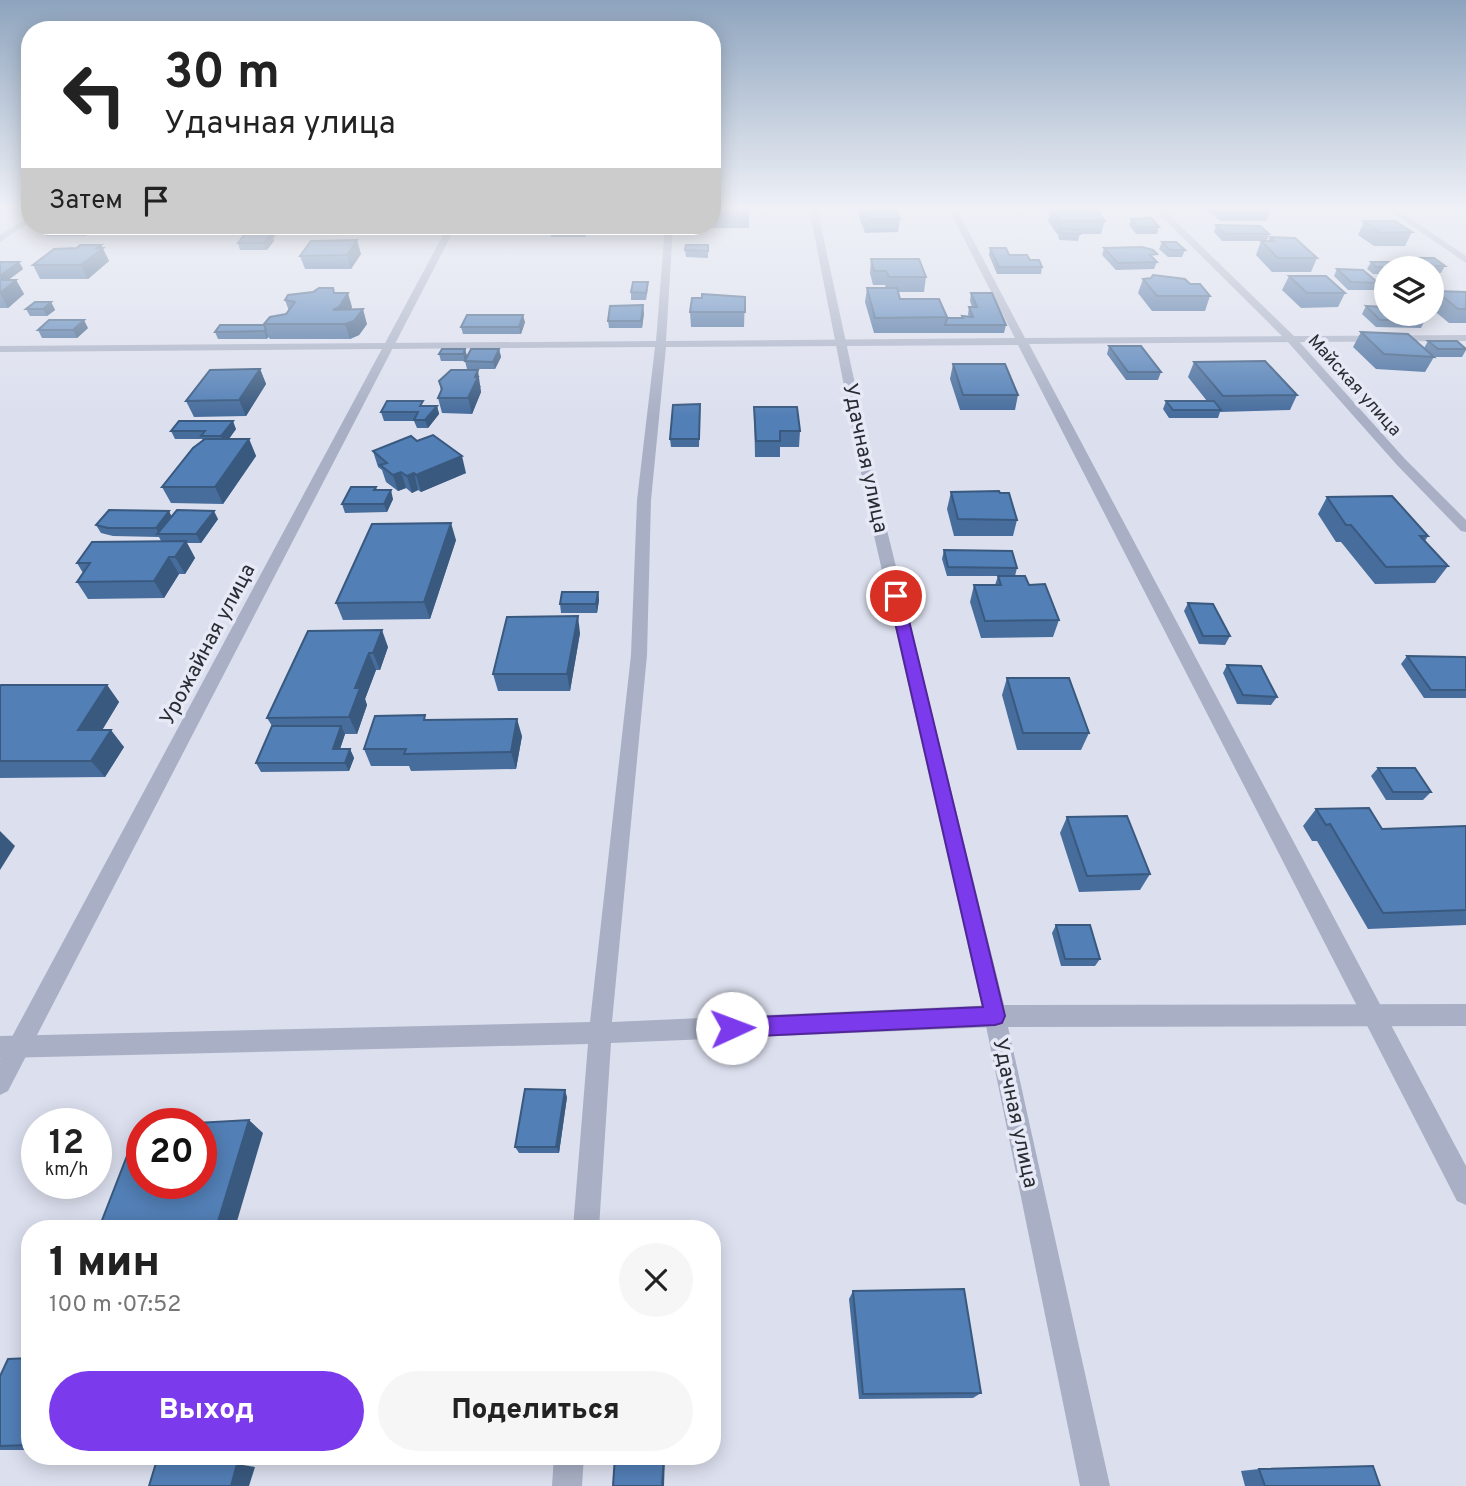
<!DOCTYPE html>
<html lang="ru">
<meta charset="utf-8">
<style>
:root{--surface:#fff;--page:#f6f6f6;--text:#222;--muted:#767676;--accent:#7c3aed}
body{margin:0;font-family:Overpass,sans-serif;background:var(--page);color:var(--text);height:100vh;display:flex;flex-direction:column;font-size:26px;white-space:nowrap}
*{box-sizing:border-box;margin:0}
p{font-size:23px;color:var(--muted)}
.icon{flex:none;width:38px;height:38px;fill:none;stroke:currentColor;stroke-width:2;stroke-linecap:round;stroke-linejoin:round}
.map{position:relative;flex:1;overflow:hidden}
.drawer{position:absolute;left:21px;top:1220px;width:700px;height:245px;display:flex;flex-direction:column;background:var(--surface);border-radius:28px;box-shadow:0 4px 18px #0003}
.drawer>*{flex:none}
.guide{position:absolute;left:21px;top:21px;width:700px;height:214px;border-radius:28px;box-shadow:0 4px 18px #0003;background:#fff;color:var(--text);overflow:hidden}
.controls{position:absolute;left:1374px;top:256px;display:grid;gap:14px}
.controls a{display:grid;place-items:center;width:70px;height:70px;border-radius:50%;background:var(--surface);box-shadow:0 4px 18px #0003;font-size:35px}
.speed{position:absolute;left:21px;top:1108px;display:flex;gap:14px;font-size:35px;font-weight:700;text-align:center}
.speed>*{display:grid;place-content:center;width:91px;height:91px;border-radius:50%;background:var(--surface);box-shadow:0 4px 18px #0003;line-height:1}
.speed small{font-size:18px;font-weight:400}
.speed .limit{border:10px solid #d22;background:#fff;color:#111}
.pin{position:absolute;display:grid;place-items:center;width:60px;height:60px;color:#fff;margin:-30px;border:4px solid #fff;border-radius:50%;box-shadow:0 2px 7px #0007}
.me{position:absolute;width:77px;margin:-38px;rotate:88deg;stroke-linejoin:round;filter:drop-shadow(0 0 5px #0008)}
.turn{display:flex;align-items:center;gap:24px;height:147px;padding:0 28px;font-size:32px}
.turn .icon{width:91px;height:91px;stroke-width:2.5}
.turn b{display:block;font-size:49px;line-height:60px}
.then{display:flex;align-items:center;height:66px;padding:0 28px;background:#0003;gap:14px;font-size:26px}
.round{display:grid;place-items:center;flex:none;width:74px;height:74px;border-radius:37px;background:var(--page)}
.summary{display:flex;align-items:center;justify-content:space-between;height:119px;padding:0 28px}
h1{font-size:42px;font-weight:800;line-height:52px}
.cta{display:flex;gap:14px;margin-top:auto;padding:14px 28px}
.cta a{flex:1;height:80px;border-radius:42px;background:var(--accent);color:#fff;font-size:28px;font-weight:800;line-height:80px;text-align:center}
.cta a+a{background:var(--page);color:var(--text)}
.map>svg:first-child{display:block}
</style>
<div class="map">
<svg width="1466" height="1486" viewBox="0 0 1466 1486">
<rect width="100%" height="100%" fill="#dcdfee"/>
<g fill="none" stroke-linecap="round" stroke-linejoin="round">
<g fill="#a9b0c5" fill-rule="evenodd">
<path d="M948,208H956L1025,338L1466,335V341L1029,344L1466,1166V1205L1457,1201L1018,345L666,347L651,500L647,655L612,1022L995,1005L1003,1009L1006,1016L1003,1023L995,1027L611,1043L599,1228H573L588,1044L0,1058V1036L590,1022L631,655L637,500L655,347L0,352V346L656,341L665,226H673L666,341L1015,338Z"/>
<path d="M554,1456H584L582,1486H552Z"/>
</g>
<g fill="#a9b0c5" fill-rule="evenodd">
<path d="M809,208H817L884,518L1004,1005L1466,1004V1026L1008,1027L1110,1486H1080L984,1016L870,518Z"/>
<path d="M1153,208H1162L1295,337L1405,459L1466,520V532L1461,531L1397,465L1287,341Z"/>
<path d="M1386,208H1395L1466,256V263Z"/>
<path d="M30,216V222L0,242V235Z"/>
<path d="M448,226H456L8,1091L0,1095V1059Z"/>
</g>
</g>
<g fill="#476d9d">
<path d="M0,208H16L12,210H0Z"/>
<path d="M712,208L749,214V228H711L710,226H712Z"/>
<path d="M860,208H895L900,219L898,232L865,233L859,217Z"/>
<path d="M1051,208L1105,221L1101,234H1080L1078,241L1059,240L1058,234H1057L1048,221Z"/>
<path d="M1207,208H1271L1266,221H1221L1206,210Z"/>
<path d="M1131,219L1159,227L1157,234H1136L1129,225Z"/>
<path d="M1364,221L1412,232L1405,246H1374L1358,235Z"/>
<path d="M1216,225L1269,234L1267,241H1222L1214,232Z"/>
<path d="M41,226H99L86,236H47Z"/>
<path d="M249,226H280L281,228L273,238L274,241L267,250H240L238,243L243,237L241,231Z"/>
<path d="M487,226H523L521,228H487Z"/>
<path d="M586,227L587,234L585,237H551L550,230Z"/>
<path d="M1270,237L1317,258L1311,272H1272L1256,255L1261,241H1268Z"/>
<path d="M1162,242L1185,250L1182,257H1168L1159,249Z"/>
<path d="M101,245L109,261L88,279H40L33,265L77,248Z"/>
<path d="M708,245V258L686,257L685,250Z"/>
<path d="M990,248L1030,260L1042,267L1041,274H997L989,255Z"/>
<path d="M1104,248L1155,260L1157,262L1154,269L1116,270L1102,255Z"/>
<path d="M361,254L351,269H305L300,256Z"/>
<path d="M1421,258L1445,266L1441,273H1432V268H1421L1418,265Z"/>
<path d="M871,259L926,277L924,292H898L900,299H939L947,318H962V316L969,317L968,314L969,307H972L970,301L971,293L1006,325L1004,333H874L865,302L867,288H886L885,285H873L870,273Z"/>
<path d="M0,262H19L23,269L8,280H16L24,294L8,308H0Z"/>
<path d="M1371,262L1386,268V274H1373L1367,269Z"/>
<path d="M1337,269L1378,283L1374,290H1348L1334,276Z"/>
<path d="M1289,276L1345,293L1338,307L1301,308L1282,290Z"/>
<path d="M1143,279L1190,284L1210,296L1205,311H1152L1138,293Z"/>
<path d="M648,289L646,300H631V292Z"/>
<path d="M1436,291L1466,292V323H1449L1432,309V300Z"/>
<path d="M335,293L352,307L351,310L367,324L359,335L350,339H270L268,337L267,339H218L215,332L264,325L286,314L289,311L285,300Z"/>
<path d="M745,297L744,327H691L690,312Z"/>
<path d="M51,302L55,310L47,316H30L26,309Z"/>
<path d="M1366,306L1425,320L1421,328L1376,327L1362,314Z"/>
<path d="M644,313L642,328H609L608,321Z"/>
<path d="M525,322L521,334H463L461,327Z"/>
<path d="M88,328L77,338H42L38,330Z"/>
<path d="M1361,332L1424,348L1428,341L1466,350L1462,357H1434L1425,372L1376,369L1353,347Z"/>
<path d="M1109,346L1161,372L1158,380H1126L1107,354Z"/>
<path d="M465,349L467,356L465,361H441L439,354Z"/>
<path d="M499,349L501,357L495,369H467L465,361Z"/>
<path d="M1194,362L1297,395L1290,410L1220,412L1218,418H1169L1163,409L1166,401H1207L1188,377Z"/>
<path d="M953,364L1018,395L1015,410H960L950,379Z"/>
<path d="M260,369L266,384L246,416L194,417L186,401Z"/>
<path d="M439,381L481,386L480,388L481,392L472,414L442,413L438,398L441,391Z"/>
<path d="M424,406H437L439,414L428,428H417L414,421H384L381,412Z"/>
<path d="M754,407L800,431L799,447H780V457H755Z"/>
<path d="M700,413L699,447H671L670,439Z"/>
<path d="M236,429L229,439H249L256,456L223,504L171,503L162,487L203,441L202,439H175L171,431Z"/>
<path d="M417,441L466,473L421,492L418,490L412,493L406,488L398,491L386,482L382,470L378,467L373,451Z"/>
<path d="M376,487L377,490L393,499L387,512L345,513L342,504Z"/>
<path d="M951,492L1017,520L1013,536H954L947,509Z"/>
<path d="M1327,497L1428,536L1425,541L1448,566L1435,583L1375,584L1341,542H1336L1318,514Z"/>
<path d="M169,511L171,516L218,519L201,543H187L195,558L185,574H179L164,598L88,599L77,582L83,573L77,563L161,541L159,537L113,536L101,533L96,525Z"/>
<path d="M456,540L430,619L343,620L336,603Z"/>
<path d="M944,550L1017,568L1015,576L1029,585L1059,620L1053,637L981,638L970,602L974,585H995L998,576H947L942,559Z"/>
<path d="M598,592L599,600L597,613H561L560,604Z"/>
<path d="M1188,603L1230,636L1225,645L1199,644L1184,611Z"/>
<path d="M308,631L388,647L380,670H376L365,699L367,705L357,734H345L340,749H350L354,758L349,771L261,772L256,763L272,726L267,718Z"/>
<path d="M580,633L570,691H498L493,674Z"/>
<path d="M1407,656L1466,658V698H1424L1401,664Z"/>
<path d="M1227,665L1277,697L1271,705L1237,704L1223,673Z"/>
<path d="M1007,678L1089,733L1081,750H1017L1002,695Z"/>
<path d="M107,685L119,702L102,730L124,747L105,777L0,778V687Z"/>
<path d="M427,720L522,736L516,769L411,771L409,766H371L364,749Z"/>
<path d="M1378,768L1431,792L1423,800H1386L1371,776Z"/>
<path d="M1316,809L1382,829L1466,826V925L1368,929L1317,841H1312L1303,826Z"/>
<path d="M1067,817L1150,874L1140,890L1079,892L1060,833Z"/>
<path d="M1056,925L1100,959L1095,966H1061L1052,933Z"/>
<path d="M567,1097L559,1153H519L515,1147Z"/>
<path d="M853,1291L981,1393L973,1398L859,1399L849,1299Z"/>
<path d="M30,1358V1450H0V1376Z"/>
<path d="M1259,1469L1380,1486H1245L1241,1471Z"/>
</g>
<g fill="#39597f">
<path d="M80,226H99L86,236Z"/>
<path d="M275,226H280L281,228L273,238L274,241L267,250L264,243L271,234L270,231Z"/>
<path d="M357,240L361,254L351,269L347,255Z"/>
<path d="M101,245L109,261L88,279L81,265Z"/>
<path d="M19,262L23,269L3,284L0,276Z"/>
<path d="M16,280L24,294L8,308L0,293Z"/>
<path d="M348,293L352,307L343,322L333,310Z"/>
<path d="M51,302L55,310L47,316L43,309Z"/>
<path d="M643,305L644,313L642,328L641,321Z"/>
<path d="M363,309L367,324L359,335L350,339L345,324Z"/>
<path d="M523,315L525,322L521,334L519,327Z"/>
<path d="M84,320L88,328L77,338L73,330Z"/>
<path d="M266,329L268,337L267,339L264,331Z"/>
<path d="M465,349L467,356L465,361L463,354Z"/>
<path d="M499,349L501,357L495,369L493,362Z"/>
<path d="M260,369L266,384L246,416L239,400Z"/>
<path d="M478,370L481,392L472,414L468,398Z"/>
<path d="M437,406L439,414L428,428L425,420Z"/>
<path d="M233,421L236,429L225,444L221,436Z"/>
<path d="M249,439L256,456L223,504L215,487Z"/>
<path d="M462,456L466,473L421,492L416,475Z"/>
<path d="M401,472L406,488L398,491L393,475Z"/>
<path d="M414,473L418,490L412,493L407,476Z"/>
<path d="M391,490L393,499L387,512L384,504Z"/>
<path d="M169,511L173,520L159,534L156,528Z"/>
<path d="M214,511L218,519L201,543L196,534Z"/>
<path d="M451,523L456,540L430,619L424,602Z"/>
<path d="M186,541L195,558L185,574L175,557Z"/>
<path d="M169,557L179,574L164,598L154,581Z"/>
<path d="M598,592L599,600L597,613L596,604Z"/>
<path d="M578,616L580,633L570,691L567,674Z"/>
<path d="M382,630L388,647L380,670L373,653Z"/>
<path d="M369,653L376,670L365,699L367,705L357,734L349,717L355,688Z"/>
<path d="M107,685L119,702L92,747L78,730Z"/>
<path d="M517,719L522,736L516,769L511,752Z"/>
<path d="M341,726L345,734L337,758L333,749Z"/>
<path d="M111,730L124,747L105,777L91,761Z"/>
<path d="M350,749L354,758L349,771L345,763Z"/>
<path d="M0,831L15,846L0,870Z"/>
<path d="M565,1090L567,1097L559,1153L556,1147Z"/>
<path d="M249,1120L263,1133L235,1228H216Z"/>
<path d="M664,1456H665L664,1486H662Z"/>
<path d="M237,1464L255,1467L249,1486H231Z"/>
</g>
<g fill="#527fb6" stroke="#39597f" stroke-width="2">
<path d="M712,208H749V214L712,215Z"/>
<path d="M862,208H895L900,219H867Z"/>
<path d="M1051,208H1095L1105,221H1060Z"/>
<path d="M1151,218L1159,227H1138L1131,219Z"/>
<path d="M1364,221H1395L1412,232L1380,233Z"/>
<path d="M1216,225L1260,226L1269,234H1225Z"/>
<path d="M249,226H275L270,231H241Z"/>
<path d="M552,226L586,227L585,230H550Z"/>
<path d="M1060,229L1079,230L1080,234L1061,233Z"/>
<path d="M245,234H271L264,243H238Z"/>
<path d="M1270,237L1295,238L1317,258H1278L1261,241H1274Z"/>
<path d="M357,240L347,255L300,256L311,241Z"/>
<path d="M1162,242H1176L1185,250H1170Z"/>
<path d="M80,245H101L97,248H103L81,265H33L54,249L77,248Z"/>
<path d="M686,245H708V251L685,250Z"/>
<path d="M1142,247L1153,250L1157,254L1150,255L1157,262L1118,263L1104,248Z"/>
<path d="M990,248H1006L1009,255H1027L1030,260H1039L1042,267H999Z"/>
<path d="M1421,258H1434L1445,266H1432Z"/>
<path d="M871,259H919L926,277H889L886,271H874Z"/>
<path d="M0,262H19L0,276Z"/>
<path d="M1371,262H1393L1398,267H1376Z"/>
<path d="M1337,269L1363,270L1378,283L1351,282Z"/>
<path d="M1153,275L1185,279L1190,284H1200L1210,296H1157L1143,279L1151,278Z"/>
<path d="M1289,276H1326L1345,293H1307Z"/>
<path d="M0,280H16L0,293Z"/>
<path d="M633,282H648L646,293L631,292Z"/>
<path d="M319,288H333L334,293H348L339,307L333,310L363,309L354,321L345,324H264L270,317L286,314L295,302L285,300L288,295L313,292Z"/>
<path d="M867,288H897L900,299H939L947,317L875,318Z"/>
<path d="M1436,291L1466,292V309H1458Z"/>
<path d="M971,293H992L1006,325H945L947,318H963L962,316L973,317L969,307H977Z"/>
<path d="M702,294L745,297V312H690L692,298H702Z"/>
<path d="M35,302H51L43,309H26Z"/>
<path d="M643,305L641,321H608L610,306Z"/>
<path d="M1366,306L1386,307V313H1418L1425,320H1380Z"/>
<path d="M467,315H523L519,327H461Z"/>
<path d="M49,320H84L73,330H38Z"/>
<path d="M220,325H264L266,329L264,331L215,332Z"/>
<path d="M1361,332L1408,334L1434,357L1384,354Z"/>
<path d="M1428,341H1457L1466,349H1438Z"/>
<path d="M1109,346H1141L1161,372H1128Z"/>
<path d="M442,349H465L463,354H439Z"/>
<path d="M471,349H499L493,362L465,361Z"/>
<path d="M1265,361L1297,395L1223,396L1194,362Z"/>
<path d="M953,364H1005L1018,395H963Z"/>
<path d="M260,369L239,400L186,401L210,370Z"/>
<path d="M451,370H478L475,377H478L468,398H438L442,389L439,381Z"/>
<path d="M387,401H423L420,406H437L425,420H414L418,412H381Z"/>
<path d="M1166,401H1214L1221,410H1173Z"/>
<path d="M700,404L699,439H670L673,405Z"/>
<path d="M754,407H797L800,431H780V441H756Z"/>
<path d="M179,421H233L221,436H201L205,431H171Z"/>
<path d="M433,435L462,456L416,475L414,473L407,476L401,472L393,475L380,465L387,463L373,451L411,436L417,441Z"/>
<path d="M205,439H249L215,487H162L193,448Z"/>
<path d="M351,487H376L374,490H391L384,504H342Z"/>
<path d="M999,491L1000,493H1009L1017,520L958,519L951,492Z"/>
<path d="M1392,496L1428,536H1420L1448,566L1386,567L1351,525H1346L1327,497Z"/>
<path d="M109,510L169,511L156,528H108L96,525Z"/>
<path d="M177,510L214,511L196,534H157Z"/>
<path d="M451,523L424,602L336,603L372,524Z"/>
<path d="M186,541L175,557H169L154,581L77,582L90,563H77L92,542Z"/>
<path d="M944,550L1012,551L1017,568L948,567Z"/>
<path d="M998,576H1025L1029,585L1045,584L1059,620L985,621L974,585H1001Z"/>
<path d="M562,592H598L596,604H560Z"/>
<path d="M1188,603L1213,604L1230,636H1203Z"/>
<path d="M578,616L567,674H493L507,617Z"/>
<path d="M382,630L373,653H369L355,688H360L349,717L267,718L308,631Z"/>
<path d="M1407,656L1465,657L1466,658V690H1431Z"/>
<path d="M1227,665L1261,666L1277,697L1243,695Z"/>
<path d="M1007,678H1069L1089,733H1023Z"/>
<path d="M1,685H107L78,730H111L91,761H0V687Z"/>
<path d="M425,715L424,720L517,719L511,752L404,754L406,749H364L375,716Z"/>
<path d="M272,726H341L333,749H350L345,763H256Z"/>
<path d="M1378,768H1415L1431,792H1393Z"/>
<path d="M1369,808L1382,829L1466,826V910L1383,913L1330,824L1326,825L1316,809Z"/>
<path d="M1127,816L1150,874L1087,876L1067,817Z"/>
<path d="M1056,925H1090L1100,959H1065Z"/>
<path d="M525,1089L565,1090L556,1147H515Z"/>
<path d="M249,1120L216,1228H99L139,1125H142V1183H201V1124H178Z"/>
<path d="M964,1289L981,1393L863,1394L853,1291Z"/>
<path d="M30,1358V1445L0,1446V1376L8,1359Z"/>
<path d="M615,1456H664L662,1486H613Z"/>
<path d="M156,1463L237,1464L231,1486H149Z"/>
<path d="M1373,1466L1380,1486H1265L1259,1469Z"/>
</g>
<linearGradient id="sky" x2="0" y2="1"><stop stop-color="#8ea4be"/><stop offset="0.5" stop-color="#eff1f7"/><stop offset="1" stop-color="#eff1f7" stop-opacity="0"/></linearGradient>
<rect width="1466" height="416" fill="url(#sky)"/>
<path fill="#7c3aed" stroke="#51269a" stroke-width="2" d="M896,592L903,596L1005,1016L1002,1023L995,1025L732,1037L725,1035L722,1028L725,1021L732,1018L983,1007L889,596Z"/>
<g text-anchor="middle" stroke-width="7" stroke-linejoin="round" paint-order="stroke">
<g font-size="18" fill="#282c33" stroke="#e7eaf6">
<text transform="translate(1355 385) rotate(48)" y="6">Майская улица</text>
</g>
<g font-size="21" fill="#282c33" stroke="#e7eaf6">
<text transform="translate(866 458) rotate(78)" y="7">Удачная улица</text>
<text transform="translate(207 644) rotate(-62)" y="7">Урожайная улица</text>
<text transform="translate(1016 1113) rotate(78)" y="7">Удачная улица</text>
</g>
</g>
</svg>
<div class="controls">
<a><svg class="icon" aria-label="layers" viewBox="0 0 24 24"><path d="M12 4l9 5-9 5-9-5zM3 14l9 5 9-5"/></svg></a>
</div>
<div class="speed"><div>12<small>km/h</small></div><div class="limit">20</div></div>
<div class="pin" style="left:896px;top:596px;background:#d93025"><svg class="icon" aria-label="arrive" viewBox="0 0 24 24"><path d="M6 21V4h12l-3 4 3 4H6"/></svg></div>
<svg class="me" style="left:732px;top:1028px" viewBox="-20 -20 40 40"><circle r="19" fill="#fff"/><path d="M0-13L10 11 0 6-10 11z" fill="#7c3aed"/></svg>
<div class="guide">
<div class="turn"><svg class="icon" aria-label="left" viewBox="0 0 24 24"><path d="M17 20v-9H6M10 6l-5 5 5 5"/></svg><div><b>30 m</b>Удачная улица</div></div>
<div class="then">Затем<svg class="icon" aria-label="arrive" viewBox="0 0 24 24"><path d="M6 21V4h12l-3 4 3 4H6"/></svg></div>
</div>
<section class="drawer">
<div class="summary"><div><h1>1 мин</h1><p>100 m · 07:52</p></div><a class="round"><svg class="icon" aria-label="close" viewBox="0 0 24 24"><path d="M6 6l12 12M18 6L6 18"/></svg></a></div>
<div class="cta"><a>Выход</a><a>Поделиться</a></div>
</section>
</div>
